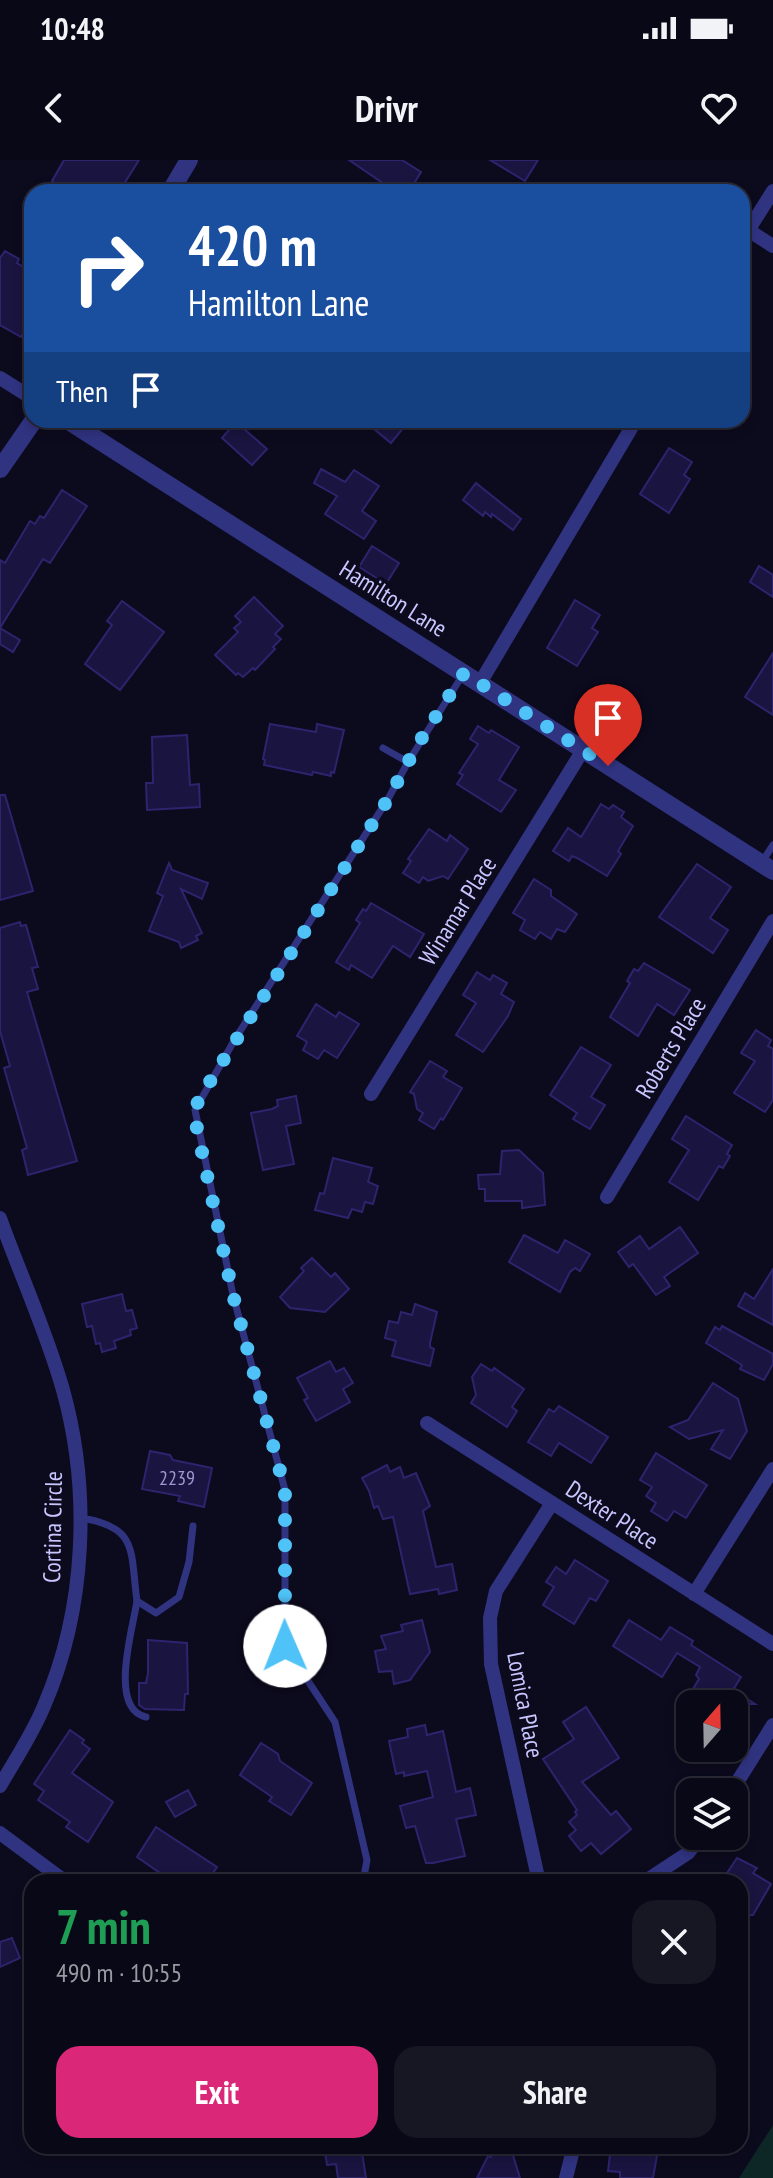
<!DOCTYPE html>
<meta charset="utf-8">
<style>
:root{--surface:#090816;--page:#171623;--text:#f1f3f6;--muted:#999aa1;--line:#292935;--accent:#db2777}
body{margin:0;font-family:"PT Sans Narrow",sans-serif;background:var(--page);color:var(--text);height:100vh;display:flex;flex-direction:column;font-size:30px;white-space:nowrap}
*{box-sizing:border-box;margin:0}
p{font-size:26px;color:var(--muted)}
.icon{flex:none;width:44px;height:44px;fill:none;stroke:currentColor;stroke-width:2;stroke-linecap:round;stroke-linejoin:round}
.map{position:relative;flex:1;overflow:hidden}
.panel{position:absolute;left:24px;top:1714px;width:724px;height:280px;display:flex;flex-direction:column;background:var(--surface);border-radius:24px;box-shadow:0 4px 12px #0003,0 0 0 2px var(--line)}
.panel>*{flex:none}
.guide{position:absolute;left:24px;top:24px;width:726px;height:244px;border-radius:24px;box-shadow:0 4px 12px #0003,0 0 0 2px var(--line);background:#1a4fa0;color:#fff;overflow:hidden}
.needle{width:52px;rotate:20deg}
.buttons{position:absolute;left:676px;top:1530px;display:grid;gap:16px}
.buttons a{display:grid;place-items:center;width:72px;height:72px;border-radius:16px;background:var(--surface);box-shadow:0 4px 12px #0003,0 0 0 2px var(--line);font-size:40px}
.pin{position:absolute;display:grid;place-items:center;width:68px;height:68px;color:#fff;margin:-82px -34px;border-radius:50% 50% 50% 0;rotate:-45deg;box-shadow:0 0 8px #0007}
.pin .icon{rotate:45deg}
.me{position:absolute;width:88px;margin:-44px;rotate:359deg;stroke-linejoin:round;filter:drop-shadow(0 0 6px #0008)}
.turn{display:flex;align-items:center;gap:28px;height:168px;padding:0 32px;font-size:36px}
.turn .icon{width:104px;height:104px;stroke-width:2.5}
.turn b{display:block;font-size:56px;line-height:68px}
.then{display:flex;align-items:center;height:76px;padding:0 32px;background:#0003;gap:16px;font-size:30px}
.round{display:grid;place-items:center;flex:none;width:84px;height:84px;border-radius:24px;background:var(--page)}
.head{display:flex;align-items:center;justify-content:space-between;height:136px;padding:0 32px}
h1{font-size:48px;font-weight:600;line-height:60px;color:#1e9e55}
.button{display:flex;gap:16px;margin-top:auto;padding:16px 32px}
.button a{flex:1;height:92px;border-radius:24px;background:var(--accent);color:#fff;font-size:32px;font-weight:600;line-height:92px;text-align:center}
.button a+a{background:var(--page);color:var(--text)}
.status{display:flex;justify-content:space-between;align-items:center;height:56px;padding:0 40px;background:var(--surface);direction:ltr}
.status svg{height:22px;fill:currentColor}
header{display:flex;justify-content:space-between;align-items:center;height:104px;padding:0 32px;background:var(--surface);font-size:36px;font-weight:600}
.map>svg:first-child{display:block}
</style>
<div class="status"><b>10:48</b><svg viewBox="0 0 49 12"><path d="M0 12V9h3v3zM5 12V6h3v6zM10 12V3h3v9zM15 12V0h3v12zM26 1h20v11H26zM47 4h2v5h-2z"/></svg></div>
<header><svg class="icon" aria-label="back" viewBox="0 0 24 24"><path d="M15 5l-7 7 7 7"/></svg>Drivr<svg class="icon" aria-label="heart" viewBox="0 0 24 24"><path d="M12 20l-8-8c-3-5 5-10 8-4 3-6 11-1 8 4z"/></svg></header>
<div class="map">
<svg width="773" height="2018" viewBox="0 0 773 2018">
<rect width="100%" height="100%" fill="#0c0a1d"/>
<path fill="#0c2725" d="M773,1965V2018H739Z"/>
<g fill="#1a1440" stroke="#2d246e" stroke-width="2">
<path d="M64,0H139L119,32H69L52,21Z"/>
<path d="M349,0H402L421,12L409,32H382L387,26Z"/>
<path d="M490,0H538L525,21Z"/>
<path d="M5,91L19,99L17,103L32,112V159L21,177L0,165V98Z"/>
<path d="M381,260H410L391,283L374,269Z"/>
<path d="M236,262L267,289L252,305L222,278Z"/>
<path d="M669,288L692,302L684,315L690,319L669,353L640,334Z"/>
<path d="M321,309L345,322L354,310L379,326L362,351L376,361L364,379L325,354L337,336L314,323Z"/>
<path d="M476,323L521,359L513,370L492,354L491,357L485,352L483,356L463,340Z"/>
<path d="M62,330L87,346L50,403L43,399L0,468L20,480L13,492L0,484V400L5,403L30,361L35,364L40,356L44,358Z"/>
<path d="M372,386L399,403L386,424L359,407Z"/>
<path d="M759,406L773,415V437L750,422Z"/>
<path d="M254,437L283,466L275,474L281,479L273,487L275,489L255,510L253,508L243,517L238,513L236,515L215,495L238,472L234,468L241,462L235,456Z"/>
<path d="M575,440L600,455L592,468L598,472L577,506L547,488Z"/>
<path d="M122,441L164,472L120,530L85,504L112,465L107,461Z"/>
<path d="M773,493V555L745,537Z"/>
<path d="M270,564L316,572L317,564L344,570L334,613L331,612V616L313,612L312,615L264,605L265,600L263,599Z"/>
<path d="M478,566L489,573L491,570L519,587L499,620L516,630L501,652L457,624L463,615L459,613L478,584L470,579Z"/>
<path d="M187,575L190,625L199,624L200,647L147,650L146,623H153L152,577Z"/>
<path d="M0,635H5L33,731L0,740Z"/>
<path d="M601,644L609,649L613,645L624,652L621,657L633,666L618,691L621,694L607,716L577,698L572,696L569,701L553,691L568,668L581,677Z"/>
<path d="M429,669L447,681L450,675L468,689L448,719L443,716L428,721L423,717L419,723L403,713L411,701L408,699Z"/>
<path d="M169,703L172,710L208,723L202,739L181,729L202,773L196,776L198,780L181,788L179,782L149,771L163,736L157,733Z"/>
<path d="M697,704L731,727L710,758L728,770L713,793L659,757Z"/>
<path d="M534,719L551,730V736L577,754L565,772L557,769L551,779L540,772L535,779L520,770L525,760L513,753Z"/>
<path d="M371,743L424,774L410,797L393,786L372,818L351,805L349,810L336,802L360,763L356,760L363,749L366,751Z"/>
<path d="M20,762L21,766L26,765L38,807L32,808L38,829L27,832L77,1001L28,1015L22,990L27,988L4,908L10,906L0,871V768Z"/>
<path d="M644,803L690,830L674,855L657,844L638,876L610,857L630,823L627,821L634,809L638,811Z"/>
<path d="M477,812L490,820L493,815L507,823L501,834L514,842L508,856L483,892L456,875L476,843L463,835Z"/>
<path d="M316,844L336,857L339,852L359,864L337,898L324,890L318,899L303,890L307,882L297,876Z"/>
<path d="M756,870L771,880L768,886L773,889V940L765,952L734,933L755,901L741,893Z"/>
<path d="M581,887L611,905L591,937L605,945L590,969L573,959L577,953L550,935Z"/>
<path d="M430,901L447,911L443,917L462,928L443,960L441,958L434,969L419,960L423,953L417,949L414,934L410,932Z"/>
<path d="M296,936L301,963L286,966L294,1004L263,1010L251,953L272,949L278,946L277,940Z"/>
<path d="M686,956L732,985L727,994L730,996L723,1008L719,1006L698,1040L669,1022L689,990L672,979Z"/>
<path d="M519,990L543,1013L545,1045L522,1048V1041H485V1029H479L478,1015L500,1014L502,991Z"/>
<path d="M333,998L372,1008L368,1022L378,1026L373,1044L365,1042L362,1052L352,1049L348,1058L315,1050L320,1033L324,1034Z"/>
<path d="M680,1067L698,1093L664,1117L670,1126L656,1135L633,1104L629,1107L618,1092L640,1076L649,1089Z"/>
<path d="M524,1075L558,1093L565,1080L590,1094L580,1111L575,1108L570,1112L560,1132L509,1102Z"/>
<path d="M312,1098L331,1117L335,1113L349,1129L325,1152L290,1148L280,1137L304,1111L301,1108Z"/>
<path d="M773,1109V1165L738,1146L745,1133L754,1139Z"/>
<path d="M122,1134L126,1151L132,1150L137,1168L130,1170L131,1175L114,1181L116,1188L102,1192L100,1183L96,1184L92,1166L87,1167L82,1144Z"/>
<path d="M415,1144L437,1152L430,1183V1187L434,1189L430,1206L392,1196L396,1181L385,1178L389,1161L398,1163L401,1152L412,1155Z"/>
<path d="M722,1166L773,1194V1204L764,1220L740,1209L742,1205L706,1183L715,1167L720,1170Z"/>
<path d="M330,1201L336,1212L344,1208L353,1223L343,1229L350,1242L316,1261L304,1240L308,1238L297,1218Z"/>
<path d="M481,1204L492,1211L494,1208L524,1229L512,1247L517,1251L507,1267L471,1243L476,1235L472,1217Z"/>
<path d="M713,1223L738,1239L747,1271L730,1299L711,1289L723,1270L689,1279L670,1267L688,1260Z"/>
<path d="M559,1246L608,1277L591,1303L559,1283L551,1296L528,1282L549,1249L554,1252Z"/>
<path d="M150,1291L170,1295L173,1300L212,1308L204,1347L178,1341L180,1336L142,1329Z"/>
<path d="M656,1293L707,1325L686,1358L674,1351L667,1361L651,1351L656,1343L646,1336L652,1327L640,1320Z"/>
<path d="M387,1305L390,1312L400,1307L404,1318L416,1313L430,1346L423,1351L436,1407L452,1404L457,1430L439,1434L438,1429L410,1434L393,1357L383,1359L378,1346L374,1348L369,1331L362,1318Z"/>
<path d="M575,1400L608,1421L596,1441L590,1438L574,1464L543,1445L554,1427L546,1422L556,1407L566,1414Z"/>
<path d="M422,1460L430,1492L410,1520L394,1524L392,1511L379,1512L375,1491L386,1489L381,1476L403,1471L401,1465Z"/>
<path d="M629,1460L661,1480L670,1467L693,1481L691,1485L741,1517L733,1530L755,1544H695L687,1539L699,1519L696,1515L700,1507L677,1493L662,1517L613,1486Z"/>
<path d="M148,1480L187,1483L188,1534H185L184,1550L145,1549L139,1545V1523H146L148,1513Z"/>
<path d="M586,1547L619,1598L582,1622L611,1655L616,1651L631,1669L601,1694L591,1683L581,1691L569,1676L576,1670L569,1662L577,1655L575,1652L577,1650L543,1599L574,1579L563,1562Z"/>
<path d="M425,1565L427,1575L443,1571L456,1632L470,1628L476,1655L456,1659L465,1696L433,1703H426L415,1666L406,1668L400,1646L433,1637L427,1611L404,1616V1612L396,1614L389,1581L408,1577L407,1569Z"/>
<path d="M70,1570L84,1580L82,1583L90,1589L72,1613L113,1642L88,1682L66,1667L70,1662L38,1640L44,1631L34,1624Z"/>
<path d="M261,1583L278,1594L280,1601L312,1623L291,1655L269,1641L272,1637L240,1615Z"/>
<path d="M188,1630L196,1645L175,1657L166,1642Z"/>
<path d="M156,1667L217,1707L207,1722H173L137,1697Z"/>
<path d="M737,1698L757,1708L753,1713L771,1724L753,1755H750L740,1771V1722H721Z"/>
<path d="M12,1778L20,1798L0,1807V1782Z"/>
<path d="M324,1986H361L366,2018H338L336,2004L327,2005Z"/>
<path d="M497,1986L512,1992L520,2018H477L488,1996L491,1997Z"/>
<path d="M611,1986H656L655,1990H658L653,2018H620V2012L608,2011Z"/>
</g>
<g fill="none" stroke-linecap="round" stroke-linejoin="round">
<g stroke="#303380" stroke-width="7">
<path d="M408,602L462,516"/>
<path d="M762,702L773,685"/>
<path d="M81,1358C139,1367 130,1391 137,1441L156,1453L179,1437L189,1402L193,1366"/>
<path d="M137,1441C133,1468 108,1549 146,1557"/>
<path d="M363,1722L367,1700L335,1562L285,1486V1330L233,1135L195,950L235,879L388,639L408,602L383,588"/>
</g>
<g stroke="#303380" stroke-width="14">
<path d="M748,70L773,86"/>
<path d="M742,80L773,31"/>
<path d="M0,218L32,238"/>
<path d="M480,523L636,260"/>
<path d="M371,934L583,590"/>
<path d="M607,1037L773,761"/>
<path d="M0,1058C20,1114 47,1173 63,1230C91,1331 86,1449 44,1546C33,1573 15,1600 0,1626"/>
<path d="M427,1263L773,1484"/>
<path d="M694,1434L773,1309"/>
<path d="M731,1632L773,1565"/>
<path d="M0,1673L66,1722"/>
<path d="M539,1722L491,1504L490,1458L496,1431L552,1343"/>
<path d="M644,1722L688,1693L701,1676"/>
<path d="M566,2018L574,1986"/>
</g>
<g stroke="#303380" stroke-width="18">
<path d="M170,32L189,0"/>
<path d="M67,260L773,711"/>
<path d="M0,309L34,260"/>
</g>
</g>
<g fill="none" stroke-linecap="round" stroke-linejoin="round">
<path stroke="#4fc3f7" stroke-width="14" stroke-dasharray="0 25.2" d="M285,1486V1330L233,1135L197,969L195,950L199,939L388,639L418,584L464,513L608,606"/>
</g>
<g text-anchor="middle" stroke-width="8" stroke-linejoin="round" paint-order="stroke">
<g font-size="20" fill="#9c9acf">
<text x="177" y="1325">2239</text>
</g>
<g font-size="24" fill="#c8c6ff" stroke="#0c0a1d">
<text transform="translate(393 439) rotate(32)" y="8">Hamilton Lane</text>
<text transform="translate(458 751) rotate(-58)" y="8">Winamar Place</text>
<text transform="translate(671 888) rotate(-59)" y="8">Roberts Place</text>
<text transform="translate(612 1355) rotate(33)" y="8">Dexter Place</text>
<text transform="translate(53 1367) rotate(-89)" y="8">Cortina Circle</text>
<text transform="translate(525 1545) rotate(79)" y="8">Lomica Place</text>
</g>
</g>
</svg>
<div class="buttons">
<a><svg class="needle" viewBox="-14 -14 28 28"><path d="M0-13l5 13h-10z" fill="#e53935"/><path d="M0 13l5-13h-10z" fill="#999aa1"/></svg></a>
<a><svg class="icon" aria-label="layers" viewBox="0 0 24 24"><path d="M12 4l9 5-9 5-9-5zM3 14l9 5 9-5"/></svg></a>
</div>
<div class="pin" style="left:608px;top:606px;background:#d93025"><svg class="icon" aria-label="arrive" viewBox="0 0 24 24"><path d="M6 21V4h12l-3 4 3 4H6"/></svg></div>
<svg class="me" style="left:285px;top:1486px" viewBox="-20 -20 40 40"><circle r="19" fill="#fff"/><path d="M0-13L10 11 0 6-10 11z" fill="#4fc3f7"/></svg>
<div class="guide">
<div class="turn"><svg class="icon" aria-label="right" viewBox="0 0 24 24"><path d="M7 20v-9h11M14 6l5 5-5 5"/></svg><div><b>420 m</b>Hamilton Lane</div></div>
<div class="then">Then<svg class="icon" aria-label="arrive" viewBox="0 0 24 24"><path d="M6 21V4h12l-3 4 3 4H6"/></svg></div>
</div>
<section class="panel">
<div class="head"><div><h1>7 min</h1><p>490 m · 10:55</p></div><a class="round"><svg class="icon" aria-label="close" viewBox="0 0 24 24"><path d="M6 6l12 12M18 6L6 18"/></svg></a></div>
<div class="button"><a>Exit</a><a>Share</a></div>
</section>
</div>
